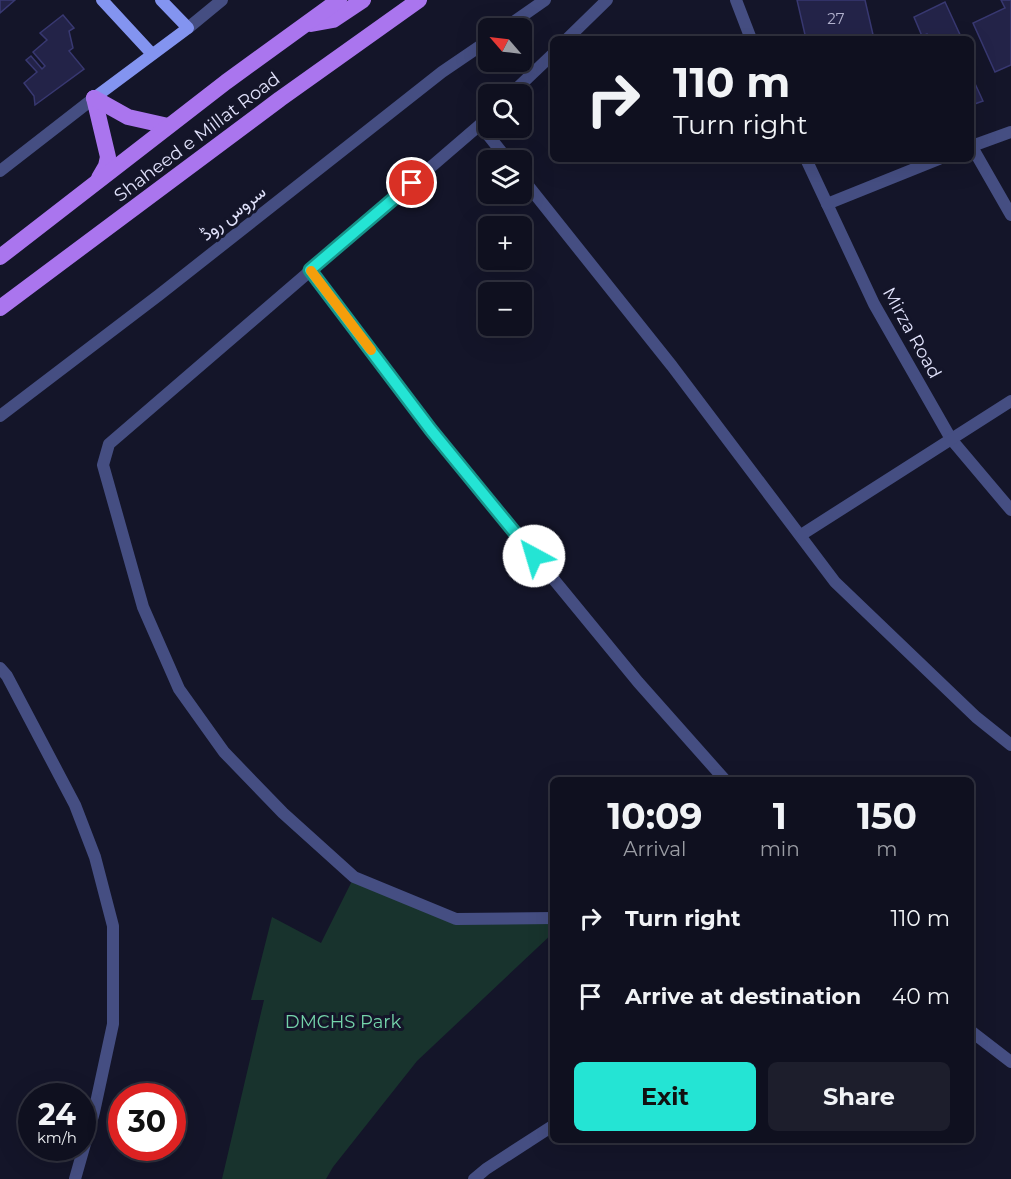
<!DOCTYPE html>
<meta charset="utf-8">
<style>
:root{--surface:#0f101f;--page:#1d1e2c;--text:#f1f3f6;--muted:#9b9da4;--line:#2f303d;--accent:#24e4d4}
body{margin:0;font-family:Montserrat,Vazirmatn,sans-serif;background:var(--page);color:var(--text);height:100vh;display:flex;flex-direction:column;font-size:22px;white-space:nowrap}
*{box-sizing:border-box;margin:0}
p{font-size:20px;color:var(--muted)}
.icon{flex:none;width:33px;height:33px;fill:none;stroke:currentColor;stroke-width:2;stroke-linecap:round;stroke-linejoin:round}
.map{position:relative;flex:1;overflow:hidden}
.side{position:absolute;left:550px;top:777px;width:424px;height:366px;display:flex;flex-direction:column;background:var(--surface);border-radius:9px;box-shadow:0 6px 24px #0002,0 0 0 2px var(--line)}
.side>*{flex:none}
.top-card{position:absolute;left:550px;top:36px;width:424px;height:126px;border-radius:9px;box-shadow:0 6px 24px #0002,0 0 0 2px var(--line);background:#0f101f;color:var(--text);overflow:hidden}
.needle{width:39px;rotate:298deg}
.tools{position:absolute;left:478px;top:18px;display:grid;gap:12px}
.tools a{display:grid;place-items:center;width:54px;height:54px;border-radius:9px;background:var(--surface);box-shadow:0 6px 24px #0002,0 0 0 2px var(--line);font-size:30px}
.speed{position:absolute;left:18px;top:1083px;display:flex;gap:12px;font-size:30px;font-weight:700;text-align:center}
.speed>*{display:grid;place-content:center;width:78px;height:78px;border-radius:50%;background:var(--surface);box-shadow:0 6px 24px #0002,0 0 0 2px var(--line);line-height:1}
.speed small{font-size:15px;font-weight:400}
.speed .limit{border:9px solid #d22;background:#fff;color:#111}
.pin{position:absolute;display:grid;place-items:center;width:51px;height:51px;color:#fff;margin:-26px;border:3px solid #fff;border-radius:50%;box-shadow:0 2px 6px #0007}
.me{position:absolute;width:66px;margin:-33px;rotate:321deg;stroke-linejoin:round;filter:drop-shadow(0 0 4px #0008)}
.turn{display:flex;align-items:center;gap:21px;height:126px;padding:0 24px;font-size:27px}
.turn .icon{width:78px;height:78px;stroke-width:2.5}
.turn b{display:block;font-size:42px;line-height:51px}
.eta{display:flex;justify-content:space-evenly;align-items:center;height:102px;text-align:center}
.eta b{font-size:36px;font-weight:700;line-height:42px}
.button{display:flex;gap:12px;margin-top:auto;padding:12px 24px}
.button a{flex:1;height:69px;border-radius:9px;background:var(--accent);color:#111;font-size:24px;font-weight:700;line-height:69px;text-align:center}
.button a+a{background:var(--page);color:var(--text)}
ul{padding:0;list-style:none}
li{display:flex;align-items:center;gap:18px;height:78px;padding:0 24px}
li div{flex:1}
li b{display:block;font-size:22px}
li em{font-style:normal}
.map>svg:first-child{display:block}
</style>
<div class="map">
<svg width="1011" height="1179" viewBox="0 0 1011 1179">
<rect width="100%" height="100%" fill="#141529"/>
<path fill="#18332d" d="M354,877L456,919L553,918V933L417,1061L333,1167L326,1179H222L264,1000H251L272,917L321,943Z"/>
<g fill="#232348" stroke="#383871" stroke-width="1.5">
<path d="M0,0H15L0,13Z"/>
<path d="M797,0H865L874,39H806Z"/>
<path d="M1001,0H1011V65L995,72L973,23L1005,8Z"/>
<path d="M945,2L962,39H929L927,34L922,36L914,17Z"/>
<path d="M63,15L74,28L69,31L73,48L69,51L84,69L35,105L34,96L24,83L37,72L26,60L31,56L42,69L45,66L33,52L47,40L40,33Z"/>
<path d="M972,77L983,101L972,105Z"/>
</g>
<g fill="none" stroke-linecap="round" stroke-linejoin="round">
<g stroke="#454e82" stroke-width="12">
<path d="M736,0L751,39"/>
<path d="M188,28L222,0"/>
<path d="M505,28L545,0"/>
<path d="M567,39L607,0"/>
<path d="M511,94L554,53"/>
<path d="M489,117L109,444L103,465L143,607L179,689L224,752L283,813L354,877L456,919L554,918"/>
<path d="M480,125L508,160"/>
<path d="M972,146L1011,132"/>
<path d="M972,147L1011,215"/>
<path d="M806,159L874,304L951,439L1011,510"/>
<path d="M0,171L94,98"/>
<path d="M522,178L672,366L835,582L976,717L1011,745"/>
<path d="M827,204L939,159"/>
<path d="M311,270L431,430L638,682L725,780"/>
<path d="M0,416L159,295L442,72L489,40"/>
<path d="M801,535L1011,401"/>
<path d="M0,668L7,676L75,805L95,857L113,926V1024L94,1112L75,1179"/>
<path d="M972,1032L1011,1062"/>
<path d="M474,1179L486,1169L554,1125"/>
</g>
<g stroke="#8394f0" stroke-width="12">
<path d="M102,0L152,54"/>
<path d="M94,98L188,28L161,0"/>
</g>
<g stroke="#aa75ee" stroke-width="16">
<path d="M311,24L333,20L363,0"/>
<path d="M94,98L108,157L106,166L99,178"/>
<path d="M94,98L128,117L168,126"/>
<path d="M0,257L226,82L339,0"/>
<path d="M0,308L280,99L419,0"/>
</g>
</g>
<g fill="none" stroke-linecap="round" stroke-linejoin="round">
<defs>
<path id="route" d="M412,183L310,270L431,430L534,556"/>
</defs>
<use href="#route" stroke="#17948a" stroke-width="15"/>
<use href="#route" stroke="#24e4d4" stroke-width="10"/>
<path stroke="#f59e0b" stroke-width="10" d="M311,271L371,350"/>
</g>
<g text-anchor="middle" stroke-width="6" stroke-linejoin="round" paint-order="stroke">
<g font-size="15" fill="#b2b2ce">
<text x="836" y="24">27</text>
</g>
<g font-size="18" fill="#e1e2fb" stroke="#141529">
<text transform="translate(197 137) rotate(-37)" y="6">Shaheed e Millat Road</text>
<text transform="translate(233 213) rotate(-38)" y="6">سروس روڈ</text>
<text transform="translate(912 333) rotate(61)" y="6">Mirza Road</text>
</g>
<g font-size="18" fill="#74d4aa" stroke="#141529">
<text x="343" y="1028">DMCHS Park</text>
</g>
</g>
</svg>
<div class="tools">
<a><svg class="needle" viewBox="-14 -14 28 28"><path d="M0-13l5 13h-10z" fill="#e53935"/><path d="M0 13l5-13h-10z" fill="#9b9da4"/></svg></a>
<a><svg class="icon" aria-label="search" viewBox="0 0 24 24"><circle cx="10" cy="10" r="6"/><path d="M15 15l6 6"/></svg></a>
<a><svg class="icon" aria-label="layers" viewBox="0 0 24 24"><path d="M12 4l9 5-9 5-9-5zM3 14l9 5 9-5"/></svg></a>
<a>+</a>
<a>−</a>
</div>
<div class="speed"><div>24<small>km/h</small></div><div class="limit">30</div></div>
<div class="pin" style="left:412px;top:183px;background:#d93025"><svg class="icon" aria-label="arrive" viewBox="0 0 24 24"><path d="M6 21V4h12l-3 4 3 4H6"/></svg></div>
<svg class="me" style="left:534px;top:556px" viewBox="-20 -20 40 40"><circle r="19" fill="#fff"/><path d="M0-13L10 11 0 6-10 11z" fill="#24e4d4"/></svg>
<div class="top-card">
<div class="turn"><svg class="icon" aria-label="right" viewBox="0 0 24 24"><path d="M7 20v-9h11M14 6l5 5-5 5"/></svg><div><b>110 m</b>Turn right</div></div>
</div>
<section class="side">
<div class="eta">
<div><b>10:09</b><p>Arrival</p></div>
<div><b>1</b><p>min</p></div>
<div><b>150</b><p>m</p></div>
</div>
<ul>
<li><svg class="icon" aria-label="right" viewBox="0 0 24 24"><path d="M7 20v-9h11M14 6l5 5-5 5"/></svg><div><b>Turn right</b></div><em>110 m</em></li>
<li><svg class="icon" aria-label="arrive" viewBox="0 0 24 24"><path d="M6 21V4h12l-3 4 3 4H6"/></svg><div><b>Arrive at destination</b></div><em>40 m</em></li>
</ul>
<div class="button"><a>Exit</a><a>Share</a></div>
</section>
</div>
